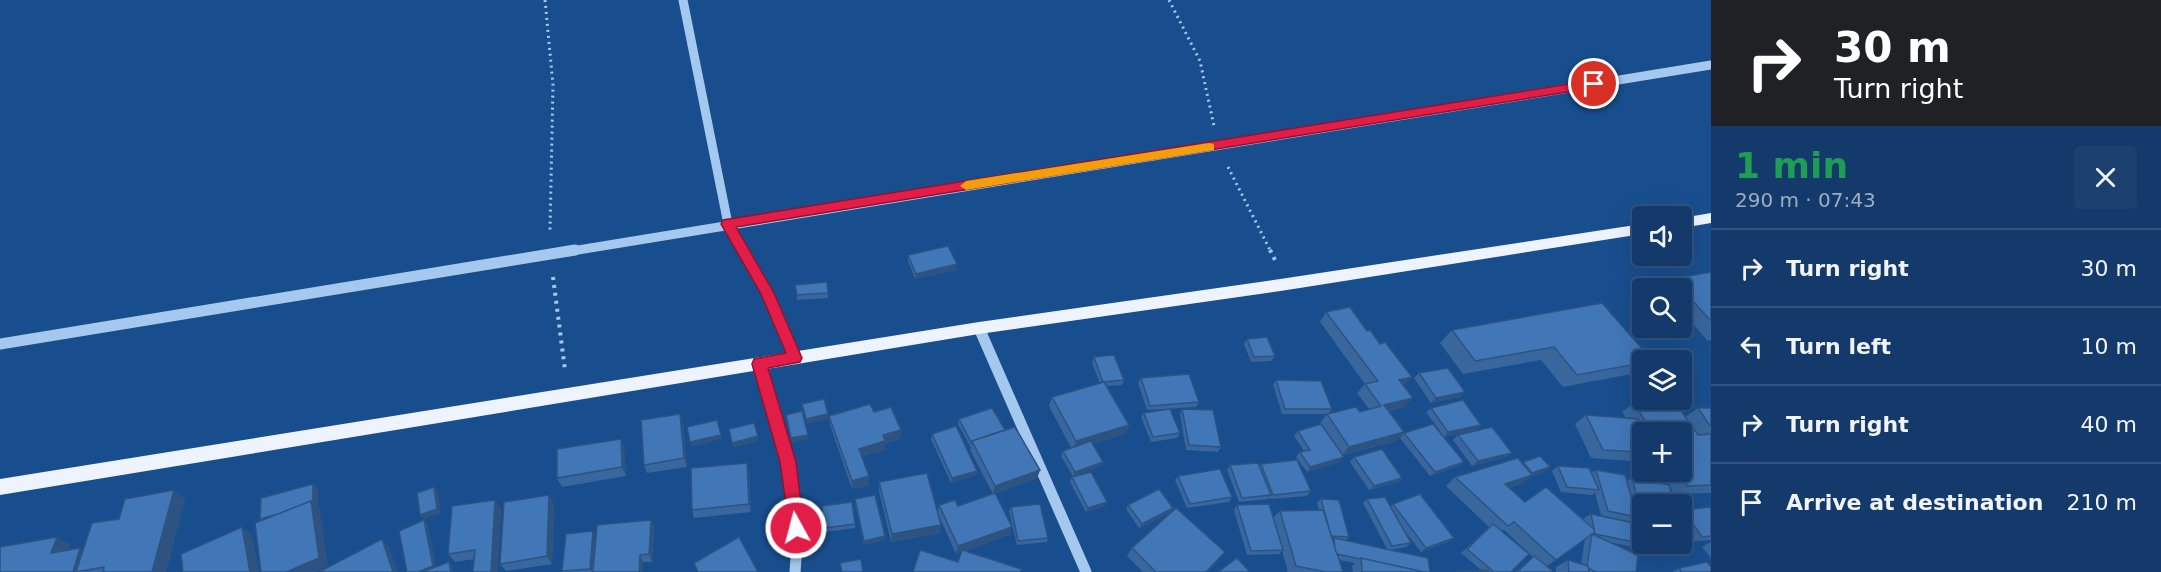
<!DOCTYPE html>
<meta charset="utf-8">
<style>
:root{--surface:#133a6a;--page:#1c4170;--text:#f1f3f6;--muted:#9dadc1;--line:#32547e}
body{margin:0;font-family:"DejaVu Sans",sans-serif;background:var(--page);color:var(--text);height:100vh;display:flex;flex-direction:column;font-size:22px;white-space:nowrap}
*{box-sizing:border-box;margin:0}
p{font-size:20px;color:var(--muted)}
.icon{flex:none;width:33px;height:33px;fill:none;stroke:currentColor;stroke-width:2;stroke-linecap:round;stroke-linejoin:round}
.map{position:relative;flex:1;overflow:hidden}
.details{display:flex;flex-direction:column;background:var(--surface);width:450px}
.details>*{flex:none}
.guide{background:#202124;color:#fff;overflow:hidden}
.tools{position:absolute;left:1632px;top:206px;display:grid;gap:12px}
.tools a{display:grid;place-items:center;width:60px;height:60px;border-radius:6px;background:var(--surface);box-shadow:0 6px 24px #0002,0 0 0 2px var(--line);font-size:30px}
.pin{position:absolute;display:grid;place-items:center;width:51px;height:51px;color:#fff;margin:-26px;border:3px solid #fff;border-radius:50%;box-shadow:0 2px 6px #0007}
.me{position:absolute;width:66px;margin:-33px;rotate:353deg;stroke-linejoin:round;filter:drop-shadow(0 0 4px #0008)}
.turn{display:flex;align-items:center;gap:21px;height:126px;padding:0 24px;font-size:27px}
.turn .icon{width:78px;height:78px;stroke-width:2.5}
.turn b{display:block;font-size:42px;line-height:51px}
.round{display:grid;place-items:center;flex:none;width:63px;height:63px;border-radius:6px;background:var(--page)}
.headline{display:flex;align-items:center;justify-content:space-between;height:102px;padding:0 24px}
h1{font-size:36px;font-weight:800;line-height:45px;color:#1e9e55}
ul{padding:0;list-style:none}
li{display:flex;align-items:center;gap:18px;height:78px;padding:0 24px;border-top:2px solid var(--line)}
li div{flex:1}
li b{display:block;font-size:22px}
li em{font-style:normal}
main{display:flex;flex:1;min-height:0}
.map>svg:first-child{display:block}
</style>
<main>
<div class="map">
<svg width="1711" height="572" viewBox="0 0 1711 572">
<rect width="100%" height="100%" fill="#194e8e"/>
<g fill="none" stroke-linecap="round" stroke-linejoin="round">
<g stroke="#a5c8ef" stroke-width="3" stroke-dasharray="2 4" stroke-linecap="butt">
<path d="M545,0L553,85L550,230"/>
<path d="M1169,0L1200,61L1214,126"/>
<path d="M1228,167L1271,252"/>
</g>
<g stroke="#a5c8ef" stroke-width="4" stroke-dasharray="3 5" stroke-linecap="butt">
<path d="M1270,250L1276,262"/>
<path d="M553,277L565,370"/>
</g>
<g stroke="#a5c8ef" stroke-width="9">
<path d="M683,0L728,224L744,252"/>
<path d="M566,252L1711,65"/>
</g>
<g stroke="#a5c8ef" stroke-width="11">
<path d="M743,250L767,293L795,358"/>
<path d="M979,328L1086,572"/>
<path d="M0,344L575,250"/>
<path d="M760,364C780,432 802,500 795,572"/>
</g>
<g fill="#edf4ff" fill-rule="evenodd">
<path d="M1711,213V223L1682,228V218Z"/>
<path d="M1642,224V234L1287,290L979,334L0,495V479L979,322L1287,278Z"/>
</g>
</g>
<g fill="#38669d">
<path d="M908,255L957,264L956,270L915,279L908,261Z"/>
<path d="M1711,272V340L1708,341L1682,312V288H1661L1671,279Z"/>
<path d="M827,282L828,298L797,300L795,285Z"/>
<path d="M1326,312L1404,386V407L1389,411L1404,432L1396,441L1343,455L1340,462L1307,472L1296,457L1300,452L1304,451L1294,436L1298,431L1321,424L1320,423L1327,414H1282L1273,385L1276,380L1332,409L1329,413L1360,412L1369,409L1357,393L1365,384L1320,322Z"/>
<path d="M1452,330L1642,360V369L1637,373L1563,387L1541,360L1463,374L1440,343Z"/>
<path d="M1247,339L1275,356L1271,361L1251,362L1244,344Z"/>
<path d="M1094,357L1124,380L1122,385L1106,386L1129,425L1125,434L1092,444L1103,462L1101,466L1073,476L1061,456L1063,451L1071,448L1049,406L1052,397L1100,383L1092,363Z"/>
<path d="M1419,373L1460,397L1431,403L1414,378Z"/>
<path d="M1141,378L1199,402L1196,407L1147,410L1138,383Z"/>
<path d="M1682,378L1688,388L1682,393Z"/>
<path d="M1634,403L1685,417L1698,408H1711V493L1674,494L1670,487L1642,504V524L1636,522L1635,519L1631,522L1601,515L1595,493L1592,495L1561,492L1552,471L1558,466L1591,473L1596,470L1627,481L1632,478L1669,485L1659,471H1682V432H1642V462L1591,458L1575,424L1586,415L1626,418L1622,412Z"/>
<path d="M1431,408L1481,425L1476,430L1444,437L1459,466L1430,476L1400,438L1404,433L1440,431L1426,412Z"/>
<path d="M1182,409L1221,447L1218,452L1186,450L1180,414Z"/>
<path d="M874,412L901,430L900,439L885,443V450L862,456L869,485L852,489L830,425L829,416Z"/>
<path d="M1144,413L1180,433L1177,438L1151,442L1141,417Z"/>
<path d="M959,419L1005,430L1040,470L1037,478L993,494L970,450L971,448L958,424Z"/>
<path d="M683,423L687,467L647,473L644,465Z"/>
<path d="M932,434L977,471L976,475L951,483L931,439Z"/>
<path d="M1458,435L1512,453L1506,457L1472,466L1453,440Z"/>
<path d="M621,439L624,448L626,476L562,487L557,478Z"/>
<path d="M1354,457L1402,478L1398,482L1369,490L1350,462Z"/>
<path d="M1523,462L1544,472L1532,476L1521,484L1509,488L1525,502L1585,522L1584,518L1591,514L1639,543L1632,547L1610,542L1636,572H1556V567L1568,560L1581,564L1585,539L1547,566L1554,572H1515L1533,557L1504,530L1502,531L1511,572H1450L1481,570L1461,553L1489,527L1446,486L1455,477Z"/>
<path d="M1261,464L1311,491L1307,496L1270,499L1269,497L1268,499L1239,502L1227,470L1230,465L1259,466Z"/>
<path d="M749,471L751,512L694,518L692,510Z"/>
<path d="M1178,476L1232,497L1229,502L1187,508L1175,480Z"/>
<path d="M1072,477L1105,506L1086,512L1070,482Z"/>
<path d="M879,482L938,512L939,505L958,506L1012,527L1009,535L965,551L958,562L961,552L956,554L939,516L940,533L891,542L879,491Z"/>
<path d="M185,499L166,572H0L70,544L68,550L80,548L83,550L119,519Z"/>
<path d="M855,499L885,536V540L864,545L855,503Z"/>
<path d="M1321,499L1349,537L1345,541L1387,549L1363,503L1367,499L1390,507L1393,504L1449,542L1421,552L1401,526L1411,543L1406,547L1390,550L1430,572H1353L1352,566L1355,563L1339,560L1343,572H1288L1282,551L1279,554L1247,555L1234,510L1237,505L1273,518L1280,511L1319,510L1317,503Z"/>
<path d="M554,504L552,564L506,571L500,564Z"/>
<path d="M1128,505L1173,508L1170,513L1139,528L1126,509Z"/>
<path d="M822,506L855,524V528L825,532Z"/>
<path d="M1011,507L1048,538L1047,542L1017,545L1009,511Z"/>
<path d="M1711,507V540L1694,541L1682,522V511L1683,510Z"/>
<path d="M501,508L497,572H473L474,559L455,562L448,554Z"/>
<path d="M651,520L654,528L652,562H643V572H563L562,571L593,531L596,536L594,562Z"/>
<path d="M1711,542V558L1702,547Z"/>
<path d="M1132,548L1219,560L1207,572H1143L1127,556Z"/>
<path d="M1679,568L1711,572H1672Z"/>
</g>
<g fill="#2e5380">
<path d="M957,264L956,270L915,279L916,274Z"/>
<path d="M1412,377L1403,387L1399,380Z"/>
<path d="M1465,392L1460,397L1431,403L1436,398Z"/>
<path d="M1413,398L1404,407L1377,414L1384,405Z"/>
<path d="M680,414L683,423L687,467L684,458Z"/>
<path d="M828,414V419L807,424L806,419Z"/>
<path d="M1129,425L1125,434L1072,450L1076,441Z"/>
<path d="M1481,425L1476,430L1444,437L1448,432Z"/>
<path d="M901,430L900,439L885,443V450L859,457V449L883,435Z"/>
<path d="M1404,432L1396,441L1342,455L1349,447Z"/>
<path d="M721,435L722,439L691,447L690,442Z"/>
<path d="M808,435V439L792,443L791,438Z"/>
<path d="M758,436V441L733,448L732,443Z"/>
<path d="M621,439L624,448L626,476L622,467Z"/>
<path d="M1512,453L1506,457L1472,466L1478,461Z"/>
<path d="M1344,457L1340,462L1307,472L1310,467Z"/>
<path d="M1103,462L1101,466L1073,476L1075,472Z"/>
<path d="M1464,462L1459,466L1430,476L1435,472Z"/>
<path d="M747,463L749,471L751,512L749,504Z"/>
<path d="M1550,467L1544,472L1532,476L1521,484L1495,492L1505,484L1526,477L1532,473Z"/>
<path d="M1040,470L1037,478L993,494L995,486Z"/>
<path d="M977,471L976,475L951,483L952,478Z"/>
<path d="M869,476V485L852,489V481Z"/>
<path d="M1402,478L1398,482L1369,490L1374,486Z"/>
<path d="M313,484L318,488V507L320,509L328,566L314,572H286L265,524L260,519L311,501Z"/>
<path d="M434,487L438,492L441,513L424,519L420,515Z"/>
<path d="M174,490L185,499L166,572H152Z"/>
<path d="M549,495L554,504L552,564L547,556Z"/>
<path d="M495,500L501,508L497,572H491Z"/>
<path d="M1107,502L1105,506L1086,512L1088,508Z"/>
<path d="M1173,508L1170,513L1139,528L1142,524Z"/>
<path d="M424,520L428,525L437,570L432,572H418Z"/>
<path d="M651,520L654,528L652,562L649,554Z"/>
<path d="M941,525L940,533L891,542L892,534Z"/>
<path d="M242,527L252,535L259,572H250Z"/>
<path d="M1012,527L1009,535L956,554L958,546Z"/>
<path d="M593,531L596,536L592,572L590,569Z"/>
<path d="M885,536V540L864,545V541Z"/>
<path d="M57,537L70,544L64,561L51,553Z"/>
<path d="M1454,538L1449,542L1421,552L1426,548Z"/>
<path d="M382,539L389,547L398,572H393Z"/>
<path d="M80,548L93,555L79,572H73Z"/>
<path d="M640,555L643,562V572H639Z"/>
<path d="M449,562L452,566L454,572H451Z"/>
</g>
<g fill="#4177b7" stroke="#2e5380" stroke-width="1.5">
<path d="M948,246L957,264L916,274L908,255Z"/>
<path d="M1711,272V321L1682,289V288H1680L1671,279Z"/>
<path d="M827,282L828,293L797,295L795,285Z"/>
<path d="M1602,303L1652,360H1642V363L1577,375L1554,347L1475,361L1452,330Z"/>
<path d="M1350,307L1367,331L1370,330L1380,344L1385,342L1412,377L1399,380L1413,398L1384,405L1404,432L1349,447L1327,414L1356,407L1360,412L1381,406L1365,384L1378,381L1326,312Z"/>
<path d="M1267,337L1275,356L1254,357L1247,339Z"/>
<path d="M1114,355L1124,380L1103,382L1094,357Z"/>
<path d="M1448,368L1465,392L1436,398L1419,373Z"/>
<path d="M1189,374L1199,402L1150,406L1141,378Z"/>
<path d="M1682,378L1688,388H1682Z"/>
<path d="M1276,380L1321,381L1332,409H1285Z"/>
<path d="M1104,382L1129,425L1076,441L1052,397Z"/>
<path d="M824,399L828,414L806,419L802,404Z"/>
<path d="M1463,400L1481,425L1448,432L1431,408Z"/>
<path d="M1675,402L1698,435L1711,434V485L1687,486L1678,471H1682V432H1652L1634,403Z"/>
<path d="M870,404L874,412L891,407L901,430L883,435L885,441L859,449L869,476L852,481L829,416Z"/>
<path d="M992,408L1005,430L972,441V444L959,419Z"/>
<path d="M1698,408H1711V426H1710Z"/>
<path d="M1170,409L1180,433L1153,437L1144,413Z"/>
<path d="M1182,409L1213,410L1221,447L1189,445Z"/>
<path d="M802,411L808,435L791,438L786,415Z"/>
<path d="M680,414L684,458L644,465L641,420Z"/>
<path d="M1586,415L1639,419L1645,432H1642V452L1603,450Z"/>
<path d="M717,420L721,435L690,442L687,427Z"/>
<path d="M754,423L758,436L732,443L729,429Z"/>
<path d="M1321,424L1344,457L1310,467L1300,452L1310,450L1298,431Z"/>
<path d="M1433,424L1464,462L1435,472L1404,433Z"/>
<path d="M956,426L977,471L952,478L932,434Z"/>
<path d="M1015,427L1040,470L995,486L972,441Z"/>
<path d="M1492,427L1512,453L1478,461L1458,435Z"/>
<path d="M621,439L622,467L557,478V449Z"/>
<path d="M1091,441L1103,462L1075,472L1063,451Z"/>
<path d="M1382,449L1402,478L1374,486L1354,457Z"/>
<path d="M1540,456L1550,467L1532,473L1523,462Z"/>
<path d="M1518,458L1532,475L1505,484L1525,502L1546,487L1596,531L1556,560L1514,522L1508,526L1455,477Z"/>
<path d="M1297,460L1311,491L1273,495L1261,464Z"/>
<path d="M747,463L749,504L692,510L691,468Z"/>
<path d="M1258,463L1271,495L1242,498L1230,465Z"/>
<path d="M1558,466L1589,468L1599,490L1567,487Z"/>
<path d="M1220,469L1232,497L1190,504L1178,476Z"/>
<path d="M1596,470L1625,475L1637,517L1608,511Z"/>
<path d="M1091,472L1107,502L1088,508L1072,477Z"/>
<path d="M927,473L941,525L892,534L879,482Z"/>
<path d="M1632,478L1669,485L1675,504H1642V515Z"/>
<path d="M313,484V503L311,501L279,514L260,519L261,498Z"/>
<path d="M434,487L437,509L420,515L417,493Z"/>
<path d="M1159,489L1173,508L1142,524L1128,505Z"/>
<path d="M174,490L152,572H103L104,567L76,572L92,523L119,519L125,499Z"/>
<path d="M995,493L1012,527L958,546L939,505L955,500L958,506Z"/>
<path d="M1420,494L1454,538L1426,548L1393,504Z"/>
<path d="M549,495L547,556L500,564L504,502Z"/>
<path d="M875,495L885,536L864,541L855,499Z"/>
<path d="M1385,497L1411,543L1392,546L1367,499Z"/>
<path d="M1321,499L1339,500L1349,537L1331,536Z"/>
<path d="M495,500L491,572H473L475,550L448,554L452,506Z"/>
<path d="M311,501L319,558L286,572H261L255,523Z"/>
<path d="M852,502L855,524L824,528L822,506Z"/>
<path d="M1040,504L1048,538L1018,541L1011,507Z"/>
<path d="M1269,504L1283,550L1251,551L1237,505Z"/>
<path d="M1711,507V536L1702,537L1683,510Z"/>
<path d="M1176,508L1225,552L1206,572H1156L1132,548Z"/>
<path d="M1323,510L1343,572H1326L1296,566L1280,511Z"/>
<path d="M1591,514L1634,523L1639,543L1595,534Z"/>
<path d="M424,520L433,566L418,572H407L399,531Z"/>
<path d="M651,520L649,554L640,555L639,572H593L597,525Z"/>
<path d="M1493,524L1529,554L1511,572H1494L1467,549Z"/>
<path d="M242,527L250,572H183L181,554Z"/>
<path d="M593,531L590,569L562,571L566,534Z"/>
<path d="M1592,534L1638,555L1636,572H1596L1588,568L1587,566Z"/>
<path d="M57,537L51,553L80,548L73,572H0V547Z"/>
<path d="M739,537L758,572H698L694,563Z"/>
<path d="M1334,538L1428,558L1430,572H1424L1337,554L1335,549Z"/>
<path d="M382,539L393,572H319Z"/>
<path d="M920,550L958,562L962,550L1021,569V572H913Z"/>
<path d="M1534,556L1554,572H1517Z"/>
<path d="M1237,558L1250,572H1218Z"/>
<path d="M1361,558L1424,572H1362Z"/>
<path d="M861,559L863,572H842L840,563Z"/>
<path d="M1568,560L1588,566L1589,572H1569Z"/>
<path d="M449,562L451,572H422Z"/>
<path d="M1707,562L1711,567V572H1682L1679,568Z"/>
<path d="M1488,570L1489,572H1451Z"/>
</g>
<path fill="#e11d48" stroke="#92132f" stroke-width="1.5" d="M1594,80L1599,84L1598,87L736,227L774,293L802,358L800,362L768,368L796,462L804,528L802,533L796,535L790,533L780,462L752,364L754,359L786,353L761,294L721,224L723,220Z"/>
<path fill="#f59e0b" d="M1209,143L1214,144V150L966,190L960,186L966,181Z"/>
</svg>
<div class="tools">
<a><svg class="icon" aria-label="sound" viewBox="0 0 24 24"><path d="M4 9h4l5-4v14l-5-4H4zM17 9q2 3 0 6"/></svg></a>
<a><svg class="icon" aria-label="search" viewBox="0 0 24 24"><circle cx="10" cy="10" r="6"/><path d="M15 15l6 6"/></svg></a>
<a><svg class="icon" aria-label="layers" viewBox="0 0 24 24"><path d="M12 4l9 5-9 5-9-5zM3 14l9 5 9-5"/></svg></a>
<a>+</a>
<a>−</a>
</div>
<div class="pin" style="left:1594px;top:84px;background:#d93025"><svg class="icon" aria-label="arrive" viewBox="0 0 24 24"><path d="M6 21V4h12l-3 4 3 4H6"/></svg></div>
<svg class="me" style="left:796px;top:528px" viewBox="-20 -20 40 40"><circle r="17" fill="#e11d48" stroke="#fff" stroke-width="3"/><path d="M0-11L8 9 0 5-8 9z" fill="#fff"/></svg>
</div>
<section class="details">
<div class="guide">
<div class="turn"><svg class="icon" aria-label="right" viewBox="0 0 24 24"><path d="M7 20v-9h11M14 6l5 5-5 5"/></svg><div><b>30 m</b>Turn right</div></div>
</div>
<div class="headline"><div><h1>1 min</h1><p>290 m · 07:43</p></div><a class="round"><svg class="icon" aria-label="close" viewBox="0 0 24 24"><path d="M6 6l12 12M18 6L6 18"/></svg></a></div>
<ul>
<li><svg class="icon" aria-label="right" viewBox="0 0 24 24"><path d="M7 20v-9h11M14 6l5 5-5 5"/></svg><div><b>Turn right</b></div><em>30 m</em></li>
<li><svg class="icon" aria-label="left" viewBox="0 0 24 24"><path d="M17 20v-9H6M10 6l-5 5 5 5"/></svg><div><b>Turn left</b></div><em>10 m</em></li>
<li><svg class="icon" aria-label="right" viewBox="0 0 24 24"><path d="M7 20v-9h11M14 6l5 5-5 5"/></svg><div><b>Turn right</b></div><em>40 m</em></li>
<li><svg class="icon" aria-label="arrive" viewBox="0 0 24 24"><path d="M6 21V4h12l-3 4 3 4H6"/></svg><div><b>Arrive at destination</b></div><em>210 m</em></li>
</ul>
</section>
</main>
